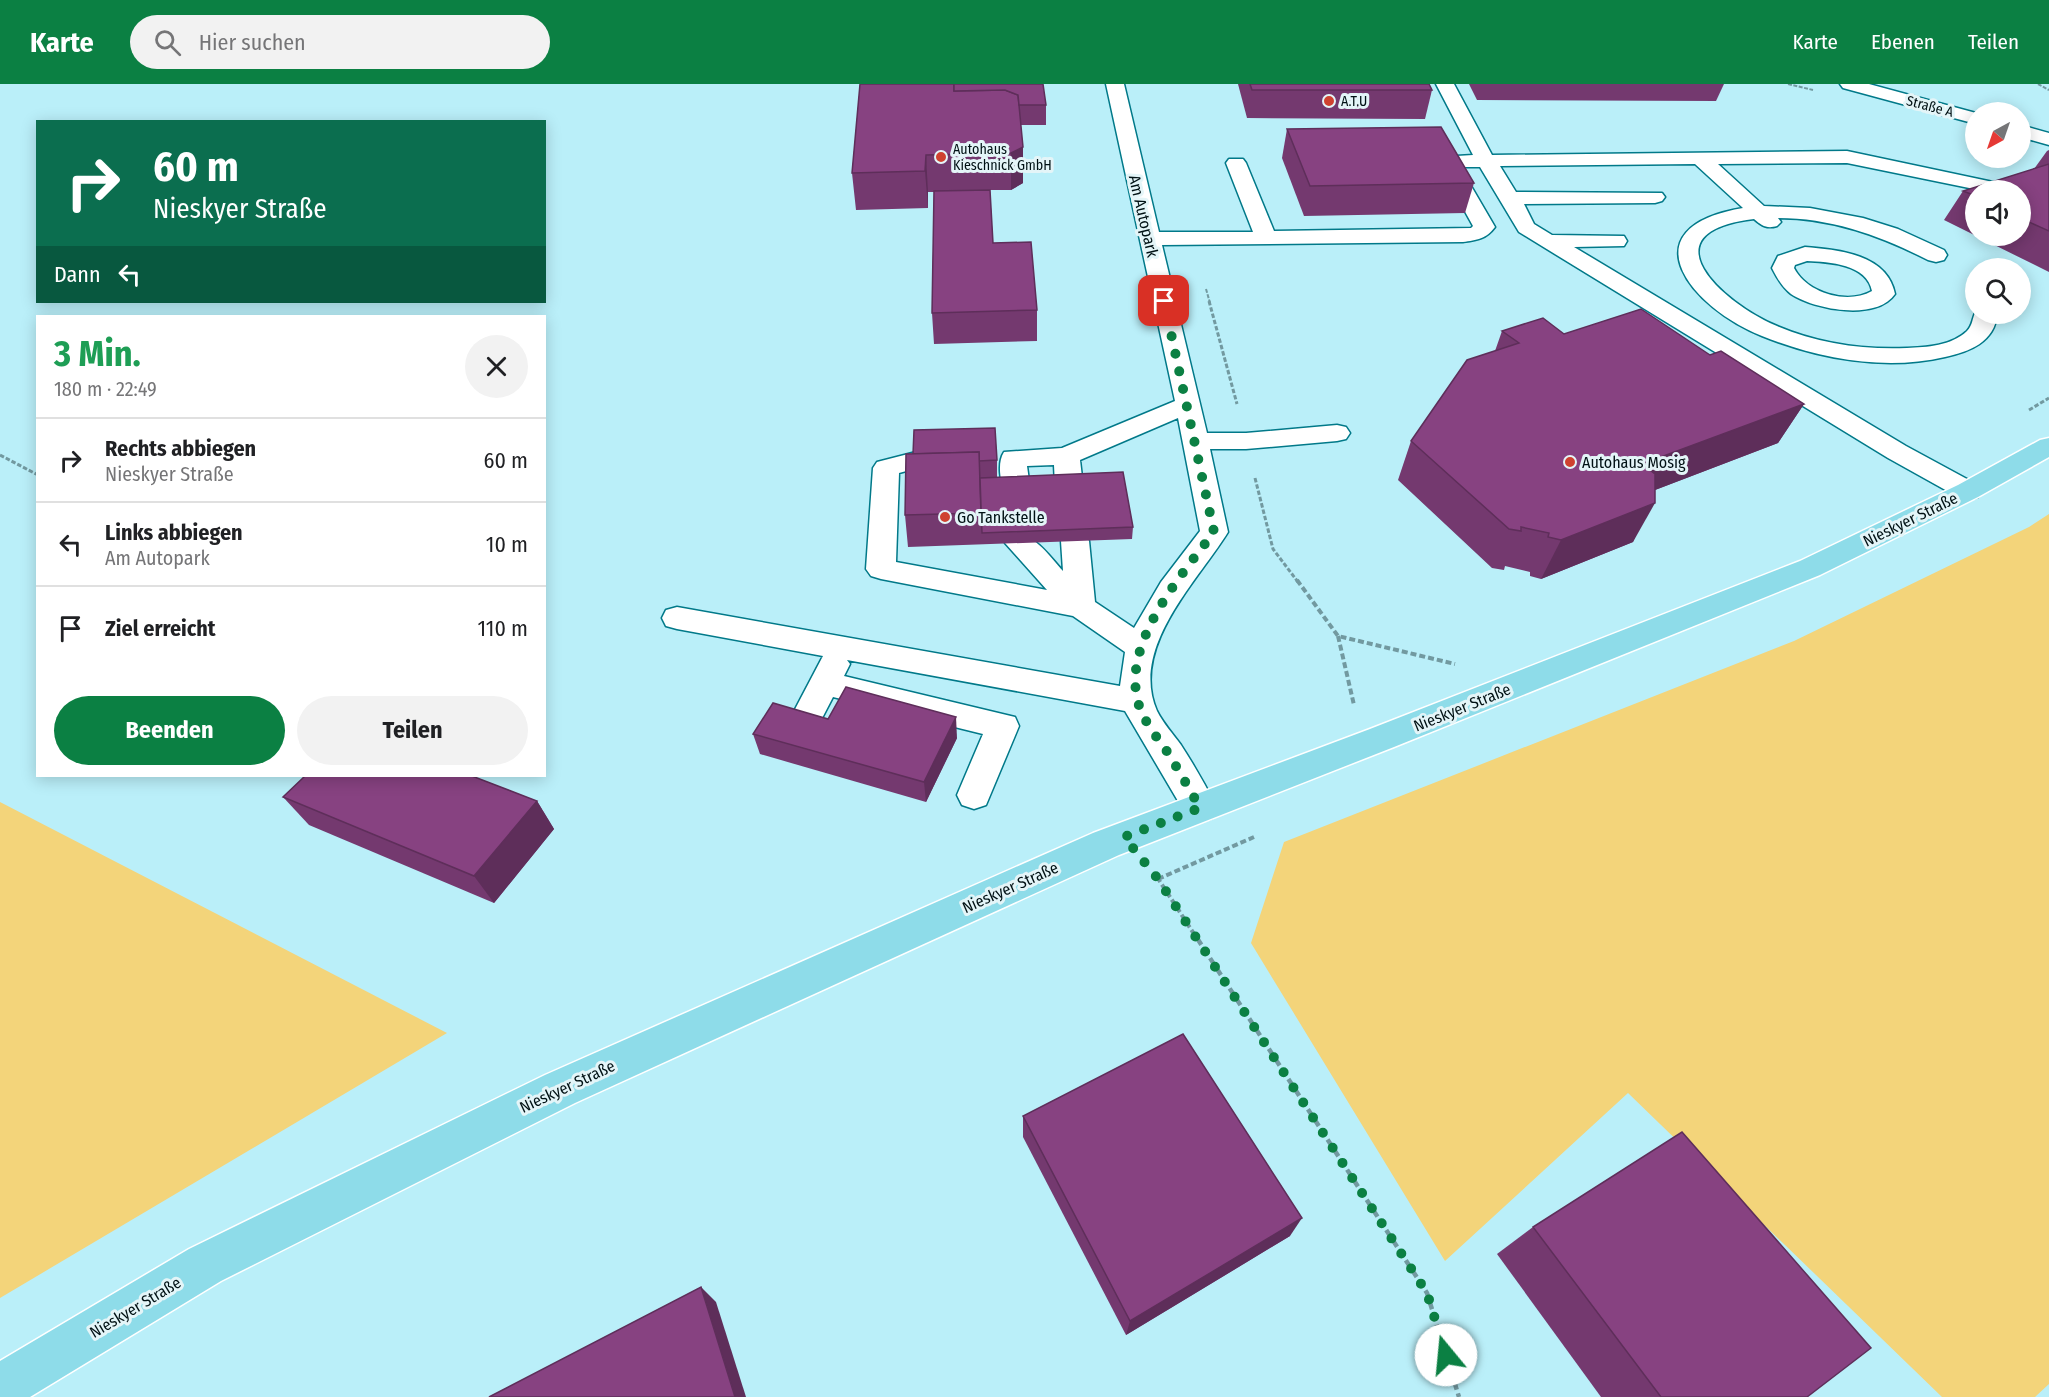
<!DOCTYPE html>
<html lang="de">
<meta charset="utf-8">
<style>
:root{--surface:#fff;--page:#f2f2f2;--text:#202124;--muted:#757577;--line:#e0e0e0;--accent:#0b8043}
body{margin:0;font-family:"Fira Sans Condensed",sans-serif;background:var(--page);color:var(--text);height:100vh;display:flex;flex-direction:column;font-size:22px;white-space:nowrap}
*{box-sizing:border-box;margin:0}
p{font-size:20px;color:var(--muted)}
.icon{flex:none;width:33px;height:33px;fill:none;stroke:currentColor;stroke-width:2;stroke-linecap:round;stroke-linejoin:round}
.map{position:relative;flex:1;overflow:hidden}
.drawer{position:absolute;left:36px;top:231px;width:510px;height:462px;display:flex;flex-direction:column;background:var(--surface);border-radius:0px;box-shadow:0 3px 15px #0003}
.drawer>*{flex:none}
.guide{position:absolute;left:36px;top:36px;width:510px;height:183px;border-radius:0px;box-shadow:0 3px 15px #0003;background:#0b6e4f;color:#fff;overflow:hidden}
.needle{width:39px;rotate:220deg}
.fabs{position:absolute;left:1965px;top:18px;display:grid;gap:12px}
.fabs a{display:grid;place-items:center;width:66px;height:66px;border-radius:50%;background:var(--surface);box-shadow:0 3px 15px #0003;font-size:30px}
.pin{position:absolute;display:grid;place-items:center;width:51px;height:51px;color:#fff;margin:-26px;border-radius:12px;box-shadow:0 3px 9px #0006}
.me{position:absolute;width:66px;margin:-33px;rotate:343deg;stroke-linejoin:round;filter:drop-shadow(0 0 4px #0008)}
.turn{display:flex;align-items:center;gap:21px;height:126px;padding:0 18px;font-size:27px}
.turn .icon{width:78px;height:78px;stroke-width:2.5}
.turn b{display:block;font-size:42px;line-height:51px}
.then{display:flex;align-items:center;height:57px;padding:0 18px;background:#0003;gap:12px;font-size:22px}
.round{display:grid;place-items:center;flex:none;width:63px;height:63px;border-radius:32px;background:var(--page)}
.headline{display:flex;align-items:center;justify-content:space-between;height:102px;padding:0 18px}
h1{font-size:36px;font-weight:700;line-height:45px;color:#1e9e55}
.primary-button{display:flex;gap:12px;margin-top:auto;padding:12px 18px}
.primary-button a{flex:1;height:69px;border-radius:36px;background:var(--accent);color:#fff;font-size:24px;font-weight:700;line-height:69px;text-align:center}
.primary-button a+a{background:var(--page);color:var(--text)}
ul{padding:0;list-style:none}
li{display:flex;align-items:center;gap:18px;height:84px;padding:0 18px;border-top:2px solid var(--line)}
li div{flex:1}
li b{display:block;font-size:22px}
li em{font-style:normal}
header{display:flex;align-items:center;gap:36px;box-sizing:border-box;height:84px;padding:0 30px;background:var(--accent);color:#fff}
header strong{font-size:28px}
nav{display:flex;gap:33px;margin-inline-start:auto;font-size:21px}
.search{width:420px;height:54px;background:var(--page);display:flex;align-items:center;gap:15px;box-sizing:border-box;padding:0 21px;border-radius:33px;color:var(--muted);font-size:22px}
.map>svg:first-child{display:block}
</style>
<header>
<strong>Karte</strong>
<div class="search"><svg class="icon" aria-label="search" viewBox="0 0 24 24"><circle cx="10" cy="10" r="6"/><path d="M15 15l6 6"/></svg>Hier suchen</div>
<nav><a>Karte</a><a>Ebenen</a><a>Teilen</a></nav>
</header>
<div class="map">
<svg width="2049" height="1313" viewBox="0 0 2049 1313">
<rect width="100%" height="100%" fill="#baeff9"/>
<g fill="#f3d47a">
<path d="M2049,430V1300L2035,1313H1942L1628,1009L1445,1177L1251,859L1284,758L1794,557L2029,443Z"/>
<path d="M0,718L447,949L0,1214Z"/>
</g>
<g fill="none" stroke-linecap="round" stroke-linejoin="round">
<defs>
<g id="minor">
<path d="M1106,0H1124L1159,148H1253L1226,79L1229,75H1243L1246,79L1274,147L1471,144L1473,142L1437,77L1440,73L1473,71L1436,0H1454L1492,71L1847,67L1993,98L1996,102L1993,106H1979L1847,79L1718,80L1764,122L1810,124L1863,134L1898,145L1944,166L1947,171L1944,176L1936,178L1928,176C1881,152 1832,134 1778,134L1781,138L1777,142C1767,145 1762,142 1754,135C1644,148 1722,219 1777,242C1817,259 1863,266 1907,264C1927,263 1951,262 1967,247C1973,241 1972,234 1976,227V230H1997C1995,258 1969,268 1945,273C1885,287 1819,275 1762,252C1693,225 1624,144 1743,124L1695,80L1500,82L1516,108L1662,109L1665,113L1662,117L1655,119L1524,120L1534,140L1552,151L1624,152L1627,157L1624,162L1574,163L1906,362L1978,401L1982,407L1978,413L1968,416L1958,413L1888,374L1519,148L1480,83H1460L1495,143C1486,155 1477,156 1463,158L1162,161L1207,349H1246L1337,341L1346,343L1350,349L1346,355L1337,357L1246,365H1210L1228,448C1198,497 1129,563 1157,627C1163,639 1173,650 1181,661C1194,681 1206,702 1217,724L1212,734L1200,738L1188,734L1125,627L847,576L850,580L844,592L1015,633L1019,642L986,721L974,725L962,721L957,711L983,650L833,613L819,640L808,644L797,640L792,631L823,572L677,545L666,542L662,534L666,526L677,523L1120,602L1125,568L1073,532L881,495L871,492L866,485L873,384L877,378L916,368L925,370L929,376L925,382L899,389L896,478L1047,506L1005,459L1009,452C1033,446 1048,471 1063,487L1061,457L1065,450L1075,447L1085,450L1089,457L1095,518L1134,544L1161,498L1200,447L1178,334L1080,376L1083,402L1079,408L1069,411L1059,408L1055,402L1054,381L1027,382L1030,404L1026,410L1016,413L1006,410C1000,400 997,378 1004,368L1062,364L1175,317Z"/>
<path d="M1840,0H1869L1976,29V40L1843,4Z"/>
<path d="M2020,41L2049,49V61L2020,53Z"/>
<path d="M1805,163C1839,166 1887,170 1895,210C1877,237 1815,226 1791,210C1782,203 1777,194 1772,184L1778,172ZM1807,177C1829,178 1867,180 1872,207C1847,221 1807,209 1794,184L1795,181Z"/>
</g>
<path id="major" d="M2049,354V373L1978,413L1820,491L1394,663L1119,771L575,1019L221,1197L30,1313H0V1277L189,1165L545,991L1093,749L1370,645L1800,477L1958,401L2040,356Z"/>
</defs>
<use href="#minor" stroke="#017989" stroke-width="3"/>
<use href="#major" stroke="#fff" stroke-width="3"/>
<g stroke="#7299a0" stroke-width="2" stroke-dasharray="4 1.5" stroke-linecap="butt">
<path d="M1788,0L1813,6"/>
<path d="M2038,0L2049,6"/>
<path d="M1206,205L1210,219"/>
</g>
<g stroke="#7299a0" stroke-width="3" stroke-dasharray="4.5 2" stroke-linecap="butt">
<path d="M1209,217L1237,320"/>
<path d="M2029,326L2049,314"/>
<path d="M0,371L38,391"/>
<path d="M1255,394L1273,465L1298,498"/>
</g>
<g stroke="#7299a0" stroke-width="4" stroke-dasharray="6 3" stroke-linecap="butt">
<path d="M1297,496L1338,552L1455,580"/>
<path d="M1338,552L1354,621"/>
<path d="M1157,793L1198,856"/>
<path d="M1158,795L1254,753"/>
</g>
<path stroke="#7299a0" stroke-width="4.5" stroke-dasharray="8 4" stroke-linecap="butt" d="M1197,854L1427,1209L1459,1313"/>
<use href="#minor" fill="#fff" fill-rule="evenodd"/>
<use href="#major" fill="#8edce9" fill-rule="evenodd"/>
</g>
<g fill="#74396f" fill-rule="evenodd">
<path d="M860,0L1046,21V41H1021L1023,99L1011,106H990L993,159L1037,226V257L934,260L932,229L934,108H928V124L856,126L852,89Z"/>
<path d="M1238,0H1429L1432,6L1425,35L1247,34Z"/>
<path d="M1469,0H1724L1716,17L1477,16Z"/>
<path d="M1287,45L1474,99L1465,129L1304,132L1282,74Z"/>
<path d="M2049,66V188L1944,136L1963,107L2034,85L2047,67ZM1976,106H2020V152H1976Z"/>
<path d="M1502,247L1564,250L1710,271L1804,320L1778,359L1655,406L1633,458L1541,495L1530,492V488L1505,482L1504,486L1492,484L1398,396L1411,357L1495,267Z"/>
<path d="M913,370L997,376V393L1133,443L1132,455L908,463L905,431Z"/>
<path d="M828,635L957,654L926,718L760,670L753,650Z"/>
<path d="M283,713L537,717L554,745L494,819L309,741Z"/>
<path d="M1023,1032L1290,1152L1126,1251L1023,1053Z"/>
<path d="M1533,1143L1807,1313H1601L1497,1170Z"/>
</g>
<g fill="#5e2e5a">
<path d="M1023,63V99L1011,106V69Z"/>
<path d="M926,71L928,108V124L925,87Z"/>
<path d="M1804,320L1778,359L1621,419L1642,380Z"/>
<path d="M1655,419L1633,458L1541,495L1561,456Z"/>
<path d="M956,633L957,654L926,718L924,698Z"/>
<path d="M537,717L554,745L494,819L474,792Z"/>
<path d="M1302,1134L1290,1152L1126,1251L1130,1237Z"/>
<path d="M701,1203L716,1218L746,1313H735Z"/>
</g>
<g fill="#874281" stroke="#5e2e5a" stroke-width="1.5">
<path d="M860,0H954V7L1005,6L1018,11L1023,63L1011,69L926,71L925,87L852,89Z"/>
<path d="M954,0H1043L1046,21H1019L1018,11L1005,6L954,7Z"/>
<path d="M1250,0H1429L1432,6H1252Z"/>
<path d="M1441,43L1474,99L1310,102L1287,45Z"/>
<path d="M2049,80V147L2020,134V106H1976V112L1963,107Z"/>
<path d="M990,106L993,159L1031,158L1037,226L932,229L934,107Z"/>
<path d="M1641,225L1710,271L1721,267L1804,320L1642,380L1655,390V419L1561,456L1548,453L1549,449L1521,443V447L1509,445L1411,357L1467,276L1519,259L1502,247L1543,234L1564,250Z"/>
<path d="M995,344L997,376L979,377V368L913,370L914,346Z"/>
<path d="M979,368L981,429L905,431L906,370Z"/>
<path d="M1123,388L1133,443L982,449L980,394Z"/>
<path d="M846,603L956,633L924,698L753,650L773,619L828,635Z"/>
<path d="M305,692H472L537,717L474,792L283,713Z"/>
<path d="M1183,950L1302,1134L1130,1237L1023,1032Z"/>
<path d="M1682,1048L1871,1264L1807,1313H1661L1533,1143Z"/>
<path d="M701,1203L735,1313H489Z"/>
</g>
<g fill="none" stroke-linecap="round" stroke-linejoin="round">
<path stroke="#0b8043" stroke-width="10" stroke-dasharray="0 18" d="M1164,217L1214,448C1181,492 1122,558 1138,618C1143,637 1157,653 1168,669C1179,687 1190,706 1200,724L1124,753L1158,795L1427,1209L1446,1271"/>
</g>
<g fill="#cf4230" stroke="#e4f5f8" stroke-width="2">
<circle cx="1329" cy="17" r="6"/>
<circle cx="941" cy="73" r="6"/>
<circle cx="1570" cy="378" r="6"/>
<circle cx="945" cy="433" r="6"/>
</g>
<g text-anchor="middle" stroke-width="6" stroke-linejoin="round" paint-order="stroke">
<g font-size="14" fill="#001114" stroke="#e4f5f8" text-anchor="start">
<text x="1341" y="22">A.T.U</text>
<text x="953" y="70">Autohaus<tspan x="953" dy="16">Kieschnick GmbH</tspan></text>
</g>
<g font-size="14" fill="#001114" stroke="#e4f5f8">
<text transform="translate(1930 22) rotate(15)" y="5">Straße A</text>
</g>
<g font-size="16" fill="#001114" stroke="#e4f5f8">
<text transform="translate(1144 132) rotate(77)" y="6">Am Autopark</text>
<text transform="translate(1910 435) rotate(-26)" y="6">Nieskyer Straße</text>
<text transform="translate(1462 623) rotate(-22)" y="6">Nieskyer Straße</text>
<text transform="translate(1010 803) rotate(-24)" y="6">Nieskyer Straße</text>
<text transform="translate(567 1002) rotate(-25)" y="6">Nieskyer Straße</text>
<text transform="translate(135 1223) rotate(-31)" y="6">Nieskyer Straße</text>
</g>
<g font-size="16" fill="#001114" stroke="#e4f5f8" text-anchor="start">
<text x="1582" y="384">Autohaus Mosig</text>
<text x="957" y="439">Go Tankstelle</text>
</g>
</g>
</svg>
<div class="fabs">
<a><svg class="needle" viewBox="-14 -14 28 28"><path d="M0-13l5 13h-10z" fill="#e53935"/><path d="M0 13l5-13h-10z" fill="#757577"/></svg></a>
<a><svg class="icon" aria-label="sound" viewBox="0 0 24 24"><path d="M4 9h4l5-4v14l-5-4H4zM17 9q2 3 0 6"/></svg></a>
<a><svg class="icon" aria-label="search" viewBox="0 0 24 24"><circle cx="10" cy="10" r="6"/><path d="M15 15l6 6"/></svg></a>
</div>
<div class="pin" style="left:1164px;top:217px;background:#d93025"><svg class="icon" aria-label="arrive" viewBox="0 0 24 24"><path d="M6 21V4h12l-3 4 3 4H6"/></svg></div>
<svg class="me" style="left:1446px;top:1271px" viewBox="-20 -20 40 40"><circle r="19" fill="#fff"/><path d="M0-13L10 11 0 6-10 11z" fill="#0b8043"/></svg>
<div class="guide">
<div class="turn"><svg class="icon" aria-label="right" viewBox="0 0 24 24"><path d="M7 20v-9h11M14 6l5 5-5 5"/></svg><div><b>60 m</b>Nieskyer Straße</div></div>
<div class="then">Dann<svg class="icon" aria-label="left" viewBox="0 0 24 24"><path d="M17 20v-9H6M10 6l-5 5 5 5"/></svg></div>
</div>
<section class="drawer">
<div class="headline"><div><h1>3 Min.</h1><p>180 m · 22:49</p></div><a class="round"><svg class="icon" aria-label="close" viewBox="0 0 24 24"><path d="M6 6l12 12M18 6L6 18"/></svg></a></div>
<ul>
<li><svg class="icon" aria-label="right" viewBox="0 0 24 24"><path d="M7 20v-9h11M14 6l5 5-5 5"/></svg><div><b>Rechts abbiegen</b><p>Nieskyer Straße</p></div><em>60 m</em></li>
<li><svg class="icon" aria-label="left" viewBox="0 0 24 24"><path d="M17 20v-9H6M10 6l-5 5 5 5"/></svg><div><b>Links abbiegen</b><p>Am Autopark</p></div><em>10 m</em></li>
<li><svg class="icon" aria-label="arrive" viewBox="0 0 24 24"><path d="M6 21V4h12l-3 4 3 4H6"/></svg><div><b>Ziel erreicht</b></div><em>110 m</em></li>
</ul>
<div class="primary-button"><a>Beenden</a><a>Teilen</a></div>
</section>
</div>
